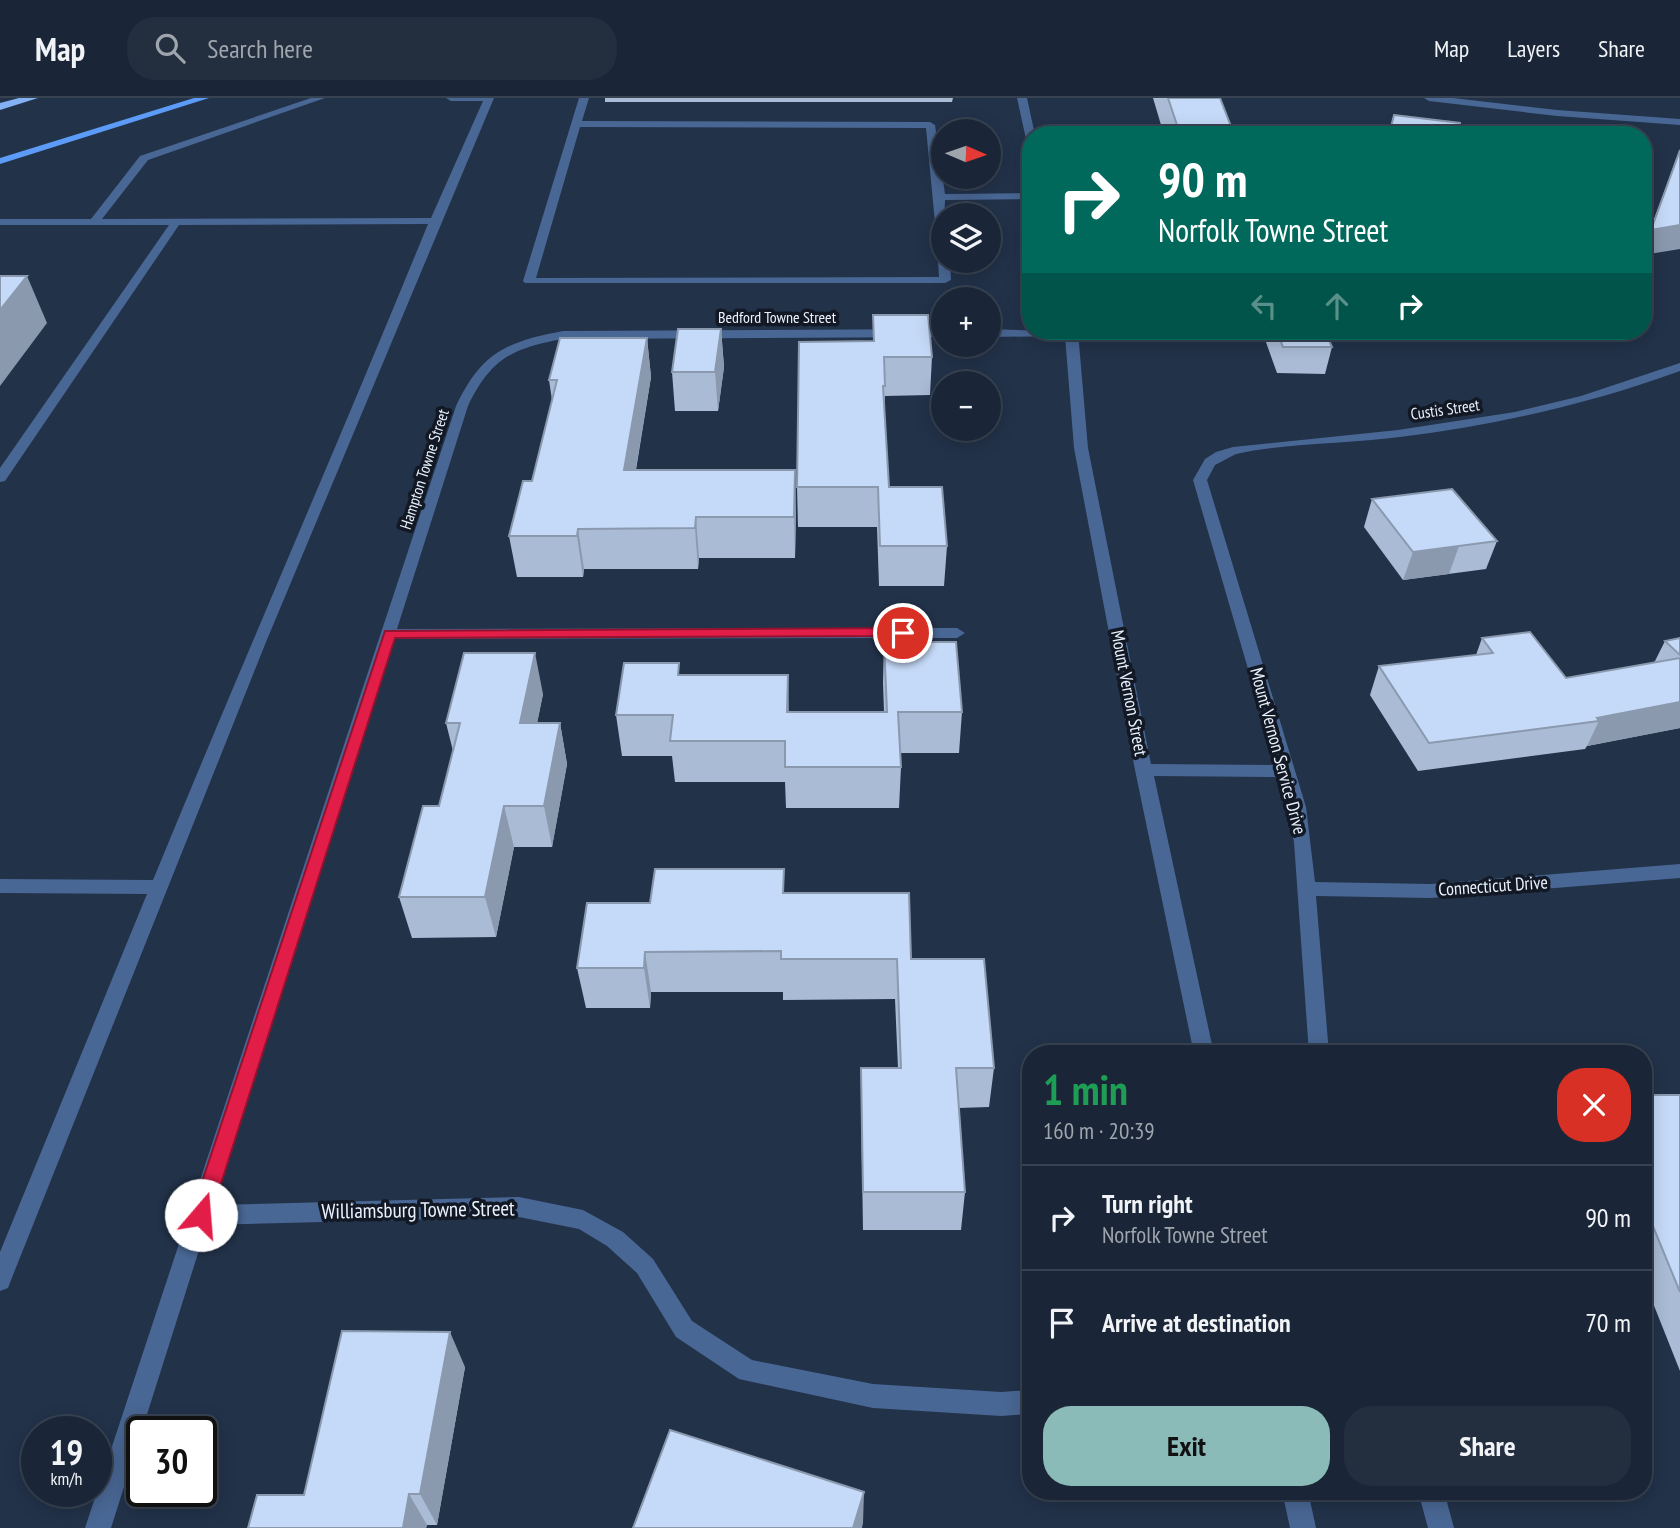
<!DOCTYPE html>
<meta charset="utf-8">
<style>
:root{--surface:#1a2637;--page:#232e3f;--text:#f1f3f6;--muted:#9fa5ad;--line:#384352;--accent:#8bbbb9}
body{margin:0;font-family:"PT Sans Narrow",sans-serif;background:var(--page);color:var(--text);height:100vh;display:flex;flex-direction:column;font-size:26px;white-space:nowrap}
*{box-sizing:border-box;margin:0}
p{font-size:23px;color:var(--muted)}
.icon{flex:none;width:38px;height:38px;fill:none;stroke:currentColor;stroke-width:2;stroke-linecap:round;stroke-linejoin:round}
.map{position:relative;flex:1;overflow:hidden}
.side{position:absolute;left:1022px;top:947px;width:630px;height:455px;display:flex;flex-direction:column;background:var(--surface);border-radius:28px;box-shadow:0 4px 18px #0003,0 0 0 2px var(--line)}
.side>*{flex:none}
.top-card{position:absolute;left:1022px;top:28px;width:630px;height:214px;border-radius:28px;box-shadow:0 4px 18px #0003,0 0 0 2px var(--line);background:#00695c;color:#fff;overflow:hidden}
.needle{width:46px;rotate:92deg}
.buttons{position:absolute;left:931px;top:21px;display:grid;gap:14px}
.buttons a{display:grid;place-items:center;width:70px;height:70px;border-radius:50%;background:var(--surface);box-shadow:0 4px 18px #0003,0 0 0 2px var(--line);font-size:35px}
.speed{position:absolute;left:21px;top:1318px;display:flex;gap:14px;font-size:35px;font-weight:700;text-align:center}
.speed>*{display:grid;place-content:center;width:91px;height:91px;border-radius:50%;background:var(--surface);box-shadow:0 4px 18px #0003,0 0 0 2px var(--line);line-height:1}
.speed small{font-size:18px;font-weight:400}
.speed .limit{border:4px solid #111;border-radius:10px;background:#fff;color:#111}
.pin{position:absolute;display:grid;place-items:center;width:60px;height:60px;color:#fff;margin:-30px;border:4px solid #fff;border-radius:50%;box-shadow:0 2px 7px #0007}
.me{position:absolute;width:77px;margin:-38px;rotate:18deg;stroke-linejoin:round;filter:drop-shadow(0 0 5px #0008)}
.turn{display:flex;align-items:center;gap:24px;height:147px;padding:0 21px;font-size:32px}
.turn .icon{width:91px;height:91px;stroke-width:2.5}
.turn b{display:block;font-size:49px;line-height:60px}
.lanes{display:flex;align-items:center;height:66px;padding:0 21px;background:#0003;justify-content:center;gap:35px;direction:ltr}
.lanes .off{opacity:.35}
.round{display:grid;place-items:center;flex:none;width:74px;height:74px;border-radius:28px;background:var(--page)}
.summary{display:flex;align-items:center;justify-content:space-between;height:119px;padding:0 21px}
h1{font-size:42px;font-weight:600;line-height:52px;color:#1e9e55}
.cta{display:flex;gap:14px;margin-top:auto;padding:14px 21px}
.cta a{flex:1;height:80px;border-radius:28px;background:var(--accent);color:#111;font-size:28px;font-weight:600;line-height:80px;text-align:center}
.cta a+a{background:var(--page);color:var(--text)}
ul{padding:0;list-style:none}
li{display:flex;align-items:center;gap:21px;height:105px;padding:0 21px;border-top:2px solid var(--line)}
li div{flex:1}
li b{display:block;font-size:26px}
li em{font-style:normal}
header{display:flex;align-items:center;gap:42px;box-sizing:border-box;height:98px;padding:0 35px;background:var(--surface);border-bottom:2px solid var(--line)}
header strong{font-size:33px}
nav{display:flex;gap:38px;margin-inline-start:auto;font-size:24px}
.search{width:490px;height:63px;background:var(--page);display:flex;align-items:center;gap:18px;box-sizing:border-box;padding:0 24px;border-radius:28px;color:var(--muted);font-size:26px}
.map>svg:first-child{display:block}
</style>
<header>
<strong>Map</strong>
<div class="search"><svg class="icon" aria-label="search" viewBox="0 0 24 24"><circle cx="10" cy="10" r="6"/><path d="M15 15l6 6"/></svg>Search here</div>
<nav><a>Map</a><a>Layers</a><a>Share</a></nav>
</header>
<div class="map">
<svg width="1680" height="1430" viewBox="0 0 1680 1430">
<rect width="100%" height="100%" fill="#223249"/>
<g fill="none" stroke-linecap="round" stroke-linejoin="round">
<g fill="#496794" fill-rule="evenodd">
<path d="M311,0H325L148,62L102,121L431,120L483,3H451L446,0H494L266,544L11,1182L8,1190L0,1193V1154L147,796L0,795V781L153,782C243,563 338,346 428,126L179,127L5,383L0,384V370L169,127H0V121H91L140,58Z"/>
<path d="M579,0H589L582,23L930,24L935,27L945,96L1031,95V101L945,102L943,149L937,146L926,30L580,29L536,180L939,179L938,163L943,160V163H950L951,182L945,185H525L523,183Z"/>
<path d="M1017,0H1027L1035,37H1031V44L1026,41Z"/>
<path d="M1424,0H1453L1557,12L1680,21V27L1557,18L1429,3Z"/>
<path d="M943,231V239L563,241C513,250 491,260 468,308L397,531L957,530L965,535L957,540L394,541L214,1107L519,1099L583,1112L623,1134L653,1161L692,1223L752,1262L873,1286L1001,1294L1031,1292V1316L1001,1318L873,1310L739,1281L676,1239L637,1175L607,1148L579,1131L519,1119L207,1127L111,1430H85L456,308C482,254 506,244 563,233Z"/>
<path d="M989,231L1078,234L1088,350L1151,666L1276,667L1193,382L1205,361L1216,354L1233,349L1398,332L1515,314L1581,298L1680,265V273C1589,306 1497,327 1400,339C1348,346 1286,345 1236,356L1215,367L1207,382L1306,709L1315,784L1431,786L1680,766V780L1431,800L1316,798L1329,956H1309L1294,744L1280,679L1154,678L1214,956H1194L1135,672L1074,350L1065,238L989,239Z"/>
<path d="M1282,1393H1308L1316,1430H1290Z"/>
<path d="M1418,1393H1444L1454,1430H1428Z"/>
</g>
<path fill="#5c9bf7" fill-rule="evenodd" d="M194,0H209L0,66V60Z"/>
<path fill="#84b1f3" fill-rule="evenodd" d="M19,0H38L0,12V5Z"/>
</g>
<g fill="#a9bbd5">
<path d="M605,0H953L952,4H605Z"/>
<path d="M1153,0H1220L1232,31L1231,37H1164Z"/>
<path d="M1680,51L1643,157V151Z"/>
<path d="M873,217L932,259L930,297L885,298L884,316L889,389L947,448L944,488H879L877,429H798L797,389L873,243Z"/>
<path d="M721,231L724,269L718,313H675L672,274Z"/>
<path d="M1262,233H1325L1332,249L1325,276L1277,275Z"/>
<path d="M647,240L651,279L636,372L796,412L795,460H699L698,471H584L583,479H517L509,438L532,383L552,302L549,282Z"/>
<path d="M1372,401L1497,443L1486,471L1403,482L1364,429Z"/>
<path d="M1482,540L1566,580L1654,565L1665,543L1680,540V630L1587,648L1585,651L1418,673L1370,597L1379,568L1476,557Z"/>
<path d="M884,544L962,614L959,655H900L901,669L899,710H786L785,684H675L672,658H622L616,617L680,577L789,614H884L883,585Z"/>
<path d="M543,596L537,625H560L567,666L552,749H514L496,839L412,840L399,799L439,708L453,653L446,625Z"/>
<path d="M785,795L911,861L994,970L989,1009L959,1010L965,1094L961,1132H863L861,1009V970H898L895,901L783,902V894H651L650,910H586L577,870L650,805Z"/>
<path d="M1643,997H1680V1273L1643,1180Z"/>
<path d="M465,1269L437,1427H427L426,1430H248L304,1397Z"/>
</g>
<g fill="#8a99ae">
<path d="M1680,127V151L1643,157V152L1651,132Z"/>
<path d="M27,178L47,225L0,288V212Z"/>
<path d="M721,231L724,269L718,313L715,274Z"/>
<path d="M647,240L651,279L629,412L624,372Z"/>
<path d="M795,372L796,412L795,460L794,419Z"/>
<path d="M696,419L699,460L698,471L695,430Z"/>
<path d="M578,431L584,471L583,479L577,438Z"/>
<path d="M1459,448L1449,476L1403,482L1413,454Z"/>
<path d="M535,555L543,596L529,666L520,625Z"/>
<path d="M788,577L789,618L787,614Z"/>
<path d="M1680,604V630L1587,648L1599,623L1597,620Z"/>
<path d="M560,625L567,666L552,749L544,708Z"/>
<path d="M504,708L514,749L496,839L485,799Z"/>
<path d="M645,854L651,894L650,910L644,870Z"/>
<path d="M450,1234L465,1269L437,1427L420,1396Z"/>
<path d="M864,1394L863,1425L862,1430H853Z"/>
<path d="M409,1396L427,1427L426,1430H403Z"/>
</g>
<g fill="#c5daf8" stroke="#8a99ae" stroke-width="2">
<path d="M1168,0H1220L1232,31L1178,30Z"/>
<path d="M1394,17L1460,25V28L1560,37H1389Z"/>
<path d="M1680,52V127L1651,132Z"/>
<path d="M0,178H27L0,212Z"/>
<path d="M873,217H928L932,259H884L885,288H883L889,389H942L947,448H880L878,389H797L799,244L874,243Z"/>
<path d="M678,231H721L715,274H672Z"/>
<path d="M1277,233H1325L1332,249H1283Z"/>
<path d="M560,240H647L624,372H795L794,419H696L695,430L578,431L577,438H509L523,383H532L557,282H549Z"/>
<path d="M1452,391L1497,443L1413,454L1372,401Z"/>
<path d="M1530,534L1566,580L1680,560V604L1597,620L1599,623L1429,645L1379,568L1493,555L1482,540Z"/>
<path d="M1680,540V557L1665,543Z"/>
<path d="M884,544H956L962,614H898L901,669H785V643H670L673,617H616L624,565H679L678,577H788L787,614H887Z"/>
<path d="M464,555H535L520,625H560L544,708H504L485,799H399L423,708H439L460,625H446Z"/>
<path d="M655,771H784L783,795H909L911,861H984L994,970H956L965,1094H863L861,970H901L897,861H781V853L645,854L644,870H577L587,805H650Z"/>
<path d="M1643,997H1680V1194L1643,1104Z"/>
<path d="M342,1233L450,1234L420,1396H409L403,1430H248L257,1397H304Z"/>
<path d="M670,1332L864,1394L853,1430H633Z"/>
</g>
<path fill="#e11d48" stroke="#92132f" stroke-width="2" d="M903,530L910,535L908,538L395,540L211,1117L208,1124L201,1126L193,1124L191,1117L385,533Z"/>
<g text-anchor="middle" stroke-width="7" stroke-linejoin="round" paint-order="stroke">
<g font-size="16" fill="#eaf2ff" stroke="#121924">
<text x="777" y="225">Bedford Towne Street</text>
<text transform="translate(1445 311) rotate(-8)" y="6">Custis Street</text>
<text transform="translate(424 371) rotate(-72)" y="6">Hampton Towne Street</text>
</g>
<g font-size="18" fill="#eaf2ff" stroke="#121924">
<text transform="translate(1129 595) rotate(79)" y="6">Mount Vernon Street</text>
<text transform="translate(1278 653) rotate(75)" y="6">Mount Vernon Service Drive</text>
<text transform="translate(1493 788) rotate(-4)" y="6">Connecticut Drive</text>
</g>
<g font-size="21" fill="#eaf2ff" stroke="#121924">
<text transform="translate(418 1112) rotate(-1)" y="7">Williamsburg Towne Street</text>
</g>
</g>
</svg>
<div class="buttons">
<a><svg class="needle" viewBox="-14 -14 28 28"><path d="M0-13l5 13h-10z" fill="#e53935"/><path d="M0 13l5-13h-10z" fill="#9fa5ad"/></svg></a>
<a><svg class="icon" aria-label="layers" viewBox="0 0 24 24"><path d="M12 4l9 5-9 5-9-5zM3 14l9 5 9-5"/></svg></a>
<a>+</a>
<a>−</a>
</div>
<div class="speed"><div>19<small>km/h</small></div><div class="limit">30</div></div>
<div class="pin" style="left:903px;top:535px;background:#d93025"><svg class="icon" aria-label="arrive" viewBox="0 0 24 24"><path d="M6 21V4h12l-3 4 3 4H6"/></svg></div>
<svg class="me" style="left:201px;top:1117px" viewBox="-20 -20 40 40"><circle r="19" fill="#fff"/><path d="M0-13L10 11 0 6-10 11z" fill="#e11d48"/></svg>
<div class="top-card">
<div class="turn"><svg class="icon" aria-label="right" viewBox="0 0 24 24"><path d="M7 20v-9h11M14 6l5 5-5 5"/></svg><div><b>90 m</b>Norfolk Towne Street</div></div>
<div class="lanes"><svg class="icon off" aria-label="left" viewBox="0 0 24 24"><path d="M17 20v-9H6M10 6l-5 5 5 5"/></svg><svg class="icon off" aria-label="ahead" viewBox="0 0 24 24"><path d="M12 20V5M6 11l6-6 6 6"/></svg><svg class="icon" aria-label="right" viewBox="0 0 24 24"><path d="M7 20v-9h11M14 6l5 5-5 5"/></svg></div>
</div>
<section class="side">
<div class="summary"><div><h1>1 min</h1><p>160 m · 20:39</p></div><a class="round" style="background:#d93025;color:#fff"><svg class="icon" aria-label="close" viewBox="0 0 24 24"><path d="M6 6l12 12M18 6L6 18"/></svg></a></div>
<ul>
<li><svg class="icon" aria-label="right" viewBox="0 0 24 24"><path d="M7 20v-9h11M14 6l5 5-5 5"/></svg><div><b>Turn right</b><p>Norfolk Towne Street</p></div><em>90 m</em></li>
<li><svg class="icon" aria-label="arrive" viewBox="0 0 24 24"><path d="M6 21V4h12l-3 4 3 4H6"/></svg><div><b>Arrive at destination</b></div><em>70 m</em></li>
</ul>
<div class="cta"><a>Exit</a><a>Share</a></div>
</section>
</div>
